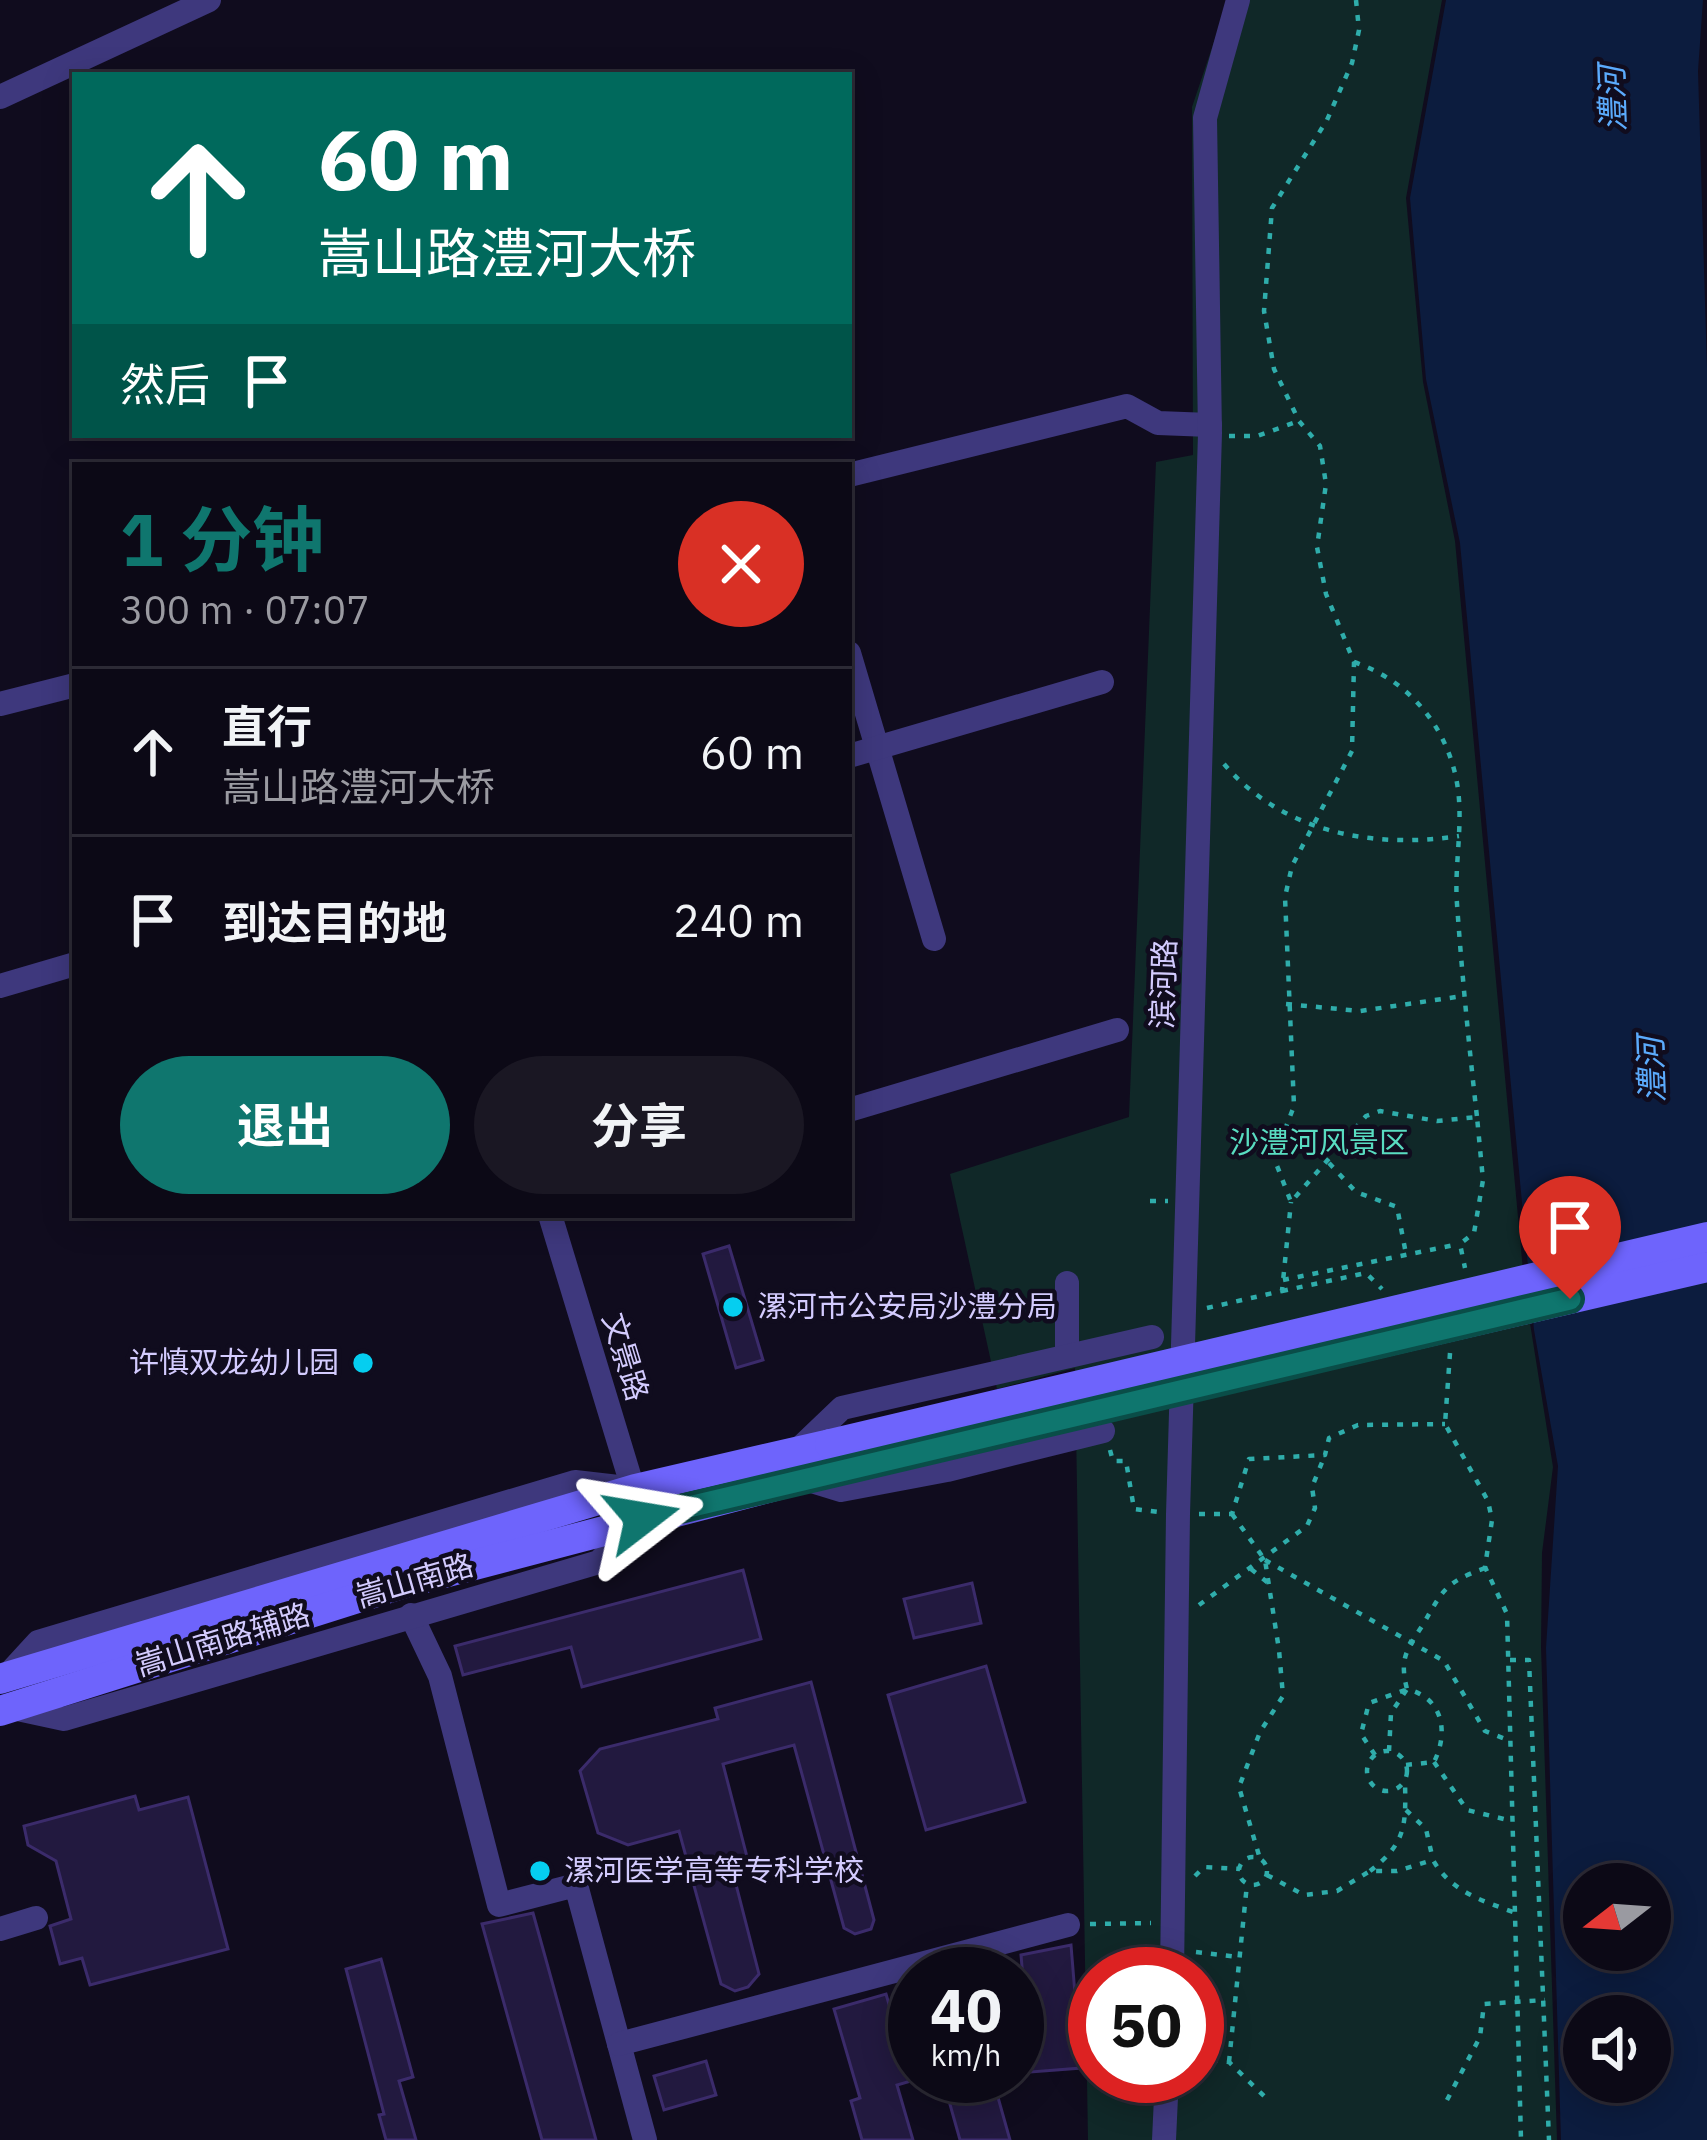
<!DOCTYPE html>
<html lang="zh">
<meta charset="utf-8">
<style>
:root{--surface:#0c0916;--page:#1a1723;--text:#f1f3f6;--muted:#9a9aa1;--line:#2c2a35;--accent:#0f766e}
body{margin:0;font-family:"IBM Plex Sans","Noto Sans SC",sans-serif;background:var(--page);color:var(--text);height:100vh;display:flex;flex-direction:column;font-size:45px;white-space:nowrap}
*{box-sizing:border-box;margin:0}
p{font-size:39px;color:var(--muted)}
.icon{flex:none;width:66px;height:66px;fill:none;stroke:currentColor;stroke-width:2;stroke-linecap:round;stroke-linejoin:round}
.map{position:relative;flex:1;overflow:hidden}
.sheet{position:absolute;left:72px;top:462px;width:780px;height:756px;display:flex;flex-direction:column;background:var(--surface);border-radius:0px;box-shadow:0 6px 30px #0003,0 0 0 3px var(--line)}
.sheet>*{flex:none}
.banner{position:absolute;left:72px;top:72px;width:780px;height:366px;border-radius:0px;box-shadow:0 6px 30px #0003,0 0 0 3px var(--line);background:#00695c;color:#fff;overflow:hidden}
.needle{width:78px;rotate:253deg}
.buttons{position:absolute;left:1563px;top:1863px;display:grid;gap:24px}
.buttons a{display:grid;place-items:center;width:108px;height:108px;border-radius:50%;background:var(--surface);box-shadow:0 6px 30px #0003,0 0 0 3px var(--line);font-size:60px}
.speed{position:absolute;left:888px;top:1947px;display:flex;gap:24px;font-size:60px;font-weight:700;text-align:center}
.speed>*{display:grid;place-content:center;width:156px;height:156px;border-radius:50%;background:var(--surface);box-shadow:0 6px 30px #0003,0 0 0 3px var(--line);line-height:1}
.speed small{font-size:30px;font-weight:400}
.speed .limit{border:18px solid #d22;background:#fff;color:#111}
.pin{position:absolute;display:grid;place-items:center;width:102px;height:102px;color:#fff;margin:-123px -51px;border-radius:50% 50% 50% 0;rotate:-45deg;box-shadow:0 0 12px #0007}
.pin .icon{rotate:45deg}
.me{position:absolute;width:132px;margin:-66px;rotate:76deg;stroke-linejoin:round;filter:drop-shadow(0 0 9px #0008)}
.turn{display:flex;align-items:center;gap:42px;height:252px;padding:0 48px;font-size:54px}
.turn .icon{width:156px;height:156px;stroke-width:2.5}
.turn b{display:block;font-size:84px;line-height:102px}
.then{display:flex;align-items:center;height:114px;padding:0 48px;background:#0003;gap:24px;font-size:45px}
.round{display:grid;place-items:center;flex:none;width:126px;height:126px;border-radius:63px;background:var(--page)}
.headline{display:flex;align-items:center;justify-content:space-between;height:204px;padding:0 48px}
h1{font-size:72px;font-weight:700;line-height:90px;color:var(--accent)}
.button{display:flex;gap:24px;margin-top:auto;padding:24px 48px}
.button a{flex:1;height:138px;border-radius:72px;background:var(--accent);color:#fff;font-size:48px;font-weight:700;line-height:138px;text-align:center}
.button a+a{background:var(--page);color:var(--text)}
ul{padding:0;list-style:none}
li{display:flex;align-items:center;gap:36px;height:168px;padding:0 48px;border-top:3px solid var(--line)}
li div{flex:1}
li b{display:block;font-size:45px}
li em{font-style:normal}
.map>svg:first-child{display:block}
</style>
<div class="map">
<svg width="1707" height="2140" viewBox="0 0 1707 2140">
<rect width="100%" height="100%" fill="#100c1e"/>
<path fill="#102828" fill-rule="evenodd" d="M1228,0H1442L1406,198L1423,382L1455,541L1525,1292L1553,1467L1542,1553L1541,1647L1557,2140H1088L1075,1368L997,1389L950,1174L1129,1117L1156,462L1193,455L1192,107ZM1095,1974H1197V2076H1095Z"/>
<path fill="#0c1c3e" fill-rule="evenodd" d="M1446,0H1703L1698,71L1707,368V2140H1561L1546,1648L1558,1466L1534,1330L1460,543L1426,379L1410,198ZM1584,1884H1650V1950H1584ZM1584,2016H1650V2082H1584Z"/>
<g fill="#22193f" stroke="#3b2b6b" stroke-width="3">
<path d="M729,1246L763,1360L736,1368L703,1254Z"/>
<path d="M743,1570L761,1639L582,1687L571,1647L463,1675L455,1646Z"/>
<path d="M972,1583L981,1623L914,1638L904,1599Z"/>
<path d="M986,1666L1025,1802L926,1830L888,1695Z"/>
<path d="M811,1682L874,1920L871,1929L855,1934L844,1928L794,1745L723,1764L747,1857L730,1861L759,1974L748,1987L735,1991L721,1984L679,1831L628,1845L598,1833L580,1771L600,1749L718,1719L715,1708Z"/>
<path d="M135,1796L139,1810L188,1797L228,1949L90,1985L82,1958L60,1964L50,1926L71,1919L56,1861L28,1845L24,1826Z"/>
<path d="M533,1913L596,2140H542L482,1924Z"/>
<path d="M1071,1945L1081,2068L1031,2072L1021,1955Z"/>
<path d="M381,1959L413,2077L399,2081L416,2140H386L379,2115L384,2114L346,1969Z"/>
<path d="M886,1994L911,2081L897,2085L913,2140H862L851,2101L860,2098L834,2009Z"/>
<path d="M706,2061L716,2095L664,2110L654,2076Z"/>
<path d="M942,2076H992L1010,2140H960Z"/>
</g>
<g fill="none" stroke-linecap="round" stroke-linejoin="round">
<g stroke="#2fadab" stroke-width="4.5" stroke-dasharray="6 9" stroke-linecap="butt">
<path d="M1356,0L1359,30L1352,63L1327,120L1272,208L1264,311L1274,369L1299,421L1320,446L1326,484L1317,547L1326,594L1354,662L1352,751L1292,866L1285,897L1294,1106L1274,1158L1291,1202L1366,1116L1380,1111L1437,1121L1477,1117L1483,1180L1474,1233L1460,1244L1465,1268"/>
<path d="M1229,436H1257L1299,421"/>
<path d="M1354,662C1408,680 1447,726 1457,783C1464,823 1454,864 1457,904C1462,975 1469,1046 1477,1117"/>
<path d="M1224,764C1283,833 1373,849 1459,836"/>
<path d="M1286,1004L1360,1011L1463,996"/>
<path d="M1329,1163L1356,1192L1397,1207L1406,1254"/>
<path d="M1150,1201H1168"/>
<path d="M1283,1280L1459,1244"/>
<path d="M1282,1291L1366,1273L1382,1289"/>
<path d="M1207,1308L1282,1291L1291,1202"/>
<path d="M1450,1353L1445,1424L1488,1501L1492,1520L1485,1567L1507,1614L1521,2140"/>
<path d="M1110,1450L1113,1461H1126L1134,1509L1158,1512"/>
<path d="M1199,1514H1232L1249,1459L1325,1455L1329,1438L1358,1425L1445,1424"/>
<path d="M1232,1514L1265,1560L1279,1650L1283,1696L1260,1732L1239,1787L1260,1859"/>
<path d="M1265,1560L1444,1661L1485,1731L1508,1740"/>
<path d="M1251,1569L1273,1587"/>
<path d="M1199,1605L1307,1526L1315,1508L1312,1487L1325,1455"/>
<path d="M1510,1660H1529L1549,2140"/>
<path d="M1389,1751L1391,1713L1407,1689"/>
<circle cx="1387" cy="1771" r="20"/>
<path d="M1375,1755L1361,1734L1369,1703L1405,1690"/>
<path d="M1434,1762L1467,1810L1512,1821"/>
<path d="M1406,1765L1434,1762C1449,1732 1443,1698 1407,1689C1399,1658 1407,1650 1422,1626C1443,1591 1443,1583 1485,1568"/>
<path d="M1406,1810L1426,1829L1433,1860"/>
<circle cx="1253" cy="1871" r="14"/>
<path d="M1370,1871C1406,1843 1406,1826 1405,1782"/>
<path d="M1267,1875L1304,1895L1337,1891L1370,1871H1397L1433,1860C1451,1892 1483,1901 1516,1913"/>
<path d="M1195,1876L1204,1867L1240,1869"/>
<path d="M1090,1924L1151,1923"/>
<path d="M1196,1952L1238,1957"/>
<path d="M1197,2058L1229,2062L1264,2096"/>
<path d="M1229,2062L1247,1884"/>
<path d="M1447,2100L1480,2037L1484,2004L1545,2000"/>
</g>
<g stroke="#3e387d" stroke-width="24">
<path d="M0,97L209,0"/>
<path d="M849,475L1127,406L1158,423L1210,425"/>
<path d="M849,653L934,939"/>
<path d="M0,704L75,685"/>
<path d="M849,756L1102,682"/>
<path d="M0,986L75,964"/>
<path d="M849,1110L1117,1030"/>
<path d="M1067,1283V1356"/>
<path d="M797,1451L842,1408L1152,1337"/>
<path d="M802,1478L841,1490L947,1470L1103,1431"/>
<path d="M411,1615L440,1676L499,1905L576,1885L645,2140"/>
<path d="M5,1678L38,1642L575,1482L627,1488"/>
<path d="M13,1708L64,1719L599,1562L642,1518L550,1215"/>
<path d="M0,1929L36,1918"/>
<path d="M1172,1974L1178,1514L1210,433L1205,118L1238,0"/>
<path d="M619,2044L1068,1925"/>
<path d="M1164,2140L1167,2076"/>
</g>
<g stroke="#6e64fc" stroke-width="30">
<path d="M0,1679L635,1489L830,1444"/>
<path d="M0,1711L402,1584L836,1470"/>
</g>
<g stroke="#6e64fc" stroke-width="30">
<path d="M830,1444L1707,1237"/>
<path d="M836,1470L1707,1267"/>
</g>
</g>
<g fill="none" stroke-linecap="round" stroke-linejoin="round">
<defs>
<path id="route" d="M642,1518L1570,1299"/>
</defs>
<use href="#route" stroke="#0a4d48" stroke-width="30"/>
<use href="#route" stroke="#0f766e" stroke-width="21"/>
</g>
<g fill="#05cef0" stroke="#100c1e" stroke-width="4.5">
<circle cx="733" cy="1307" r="12"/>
<circle cx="363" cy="1363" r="12"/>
<circle cx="540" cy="1871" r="12"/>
</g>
<g text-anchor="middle" stroke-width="9" stroke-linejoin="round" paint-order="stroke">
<g font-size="30" fill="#d3cbfe" stroke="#100c1e">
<text transform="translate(1164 984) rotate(-88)" y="10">滨河路</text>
<text transform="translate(625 1357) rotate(73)" y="10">文景路</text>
<text transform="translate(415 1581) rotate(-16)" y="10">嵩山南路</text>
<text transform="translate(223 1640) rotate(-17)" y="10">嵩山南路辅路</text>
</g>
<g font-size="30" fill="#59dcc1" stroke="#100c1e">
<text x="1319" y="1153">沙澧河风景区</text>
</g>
<g font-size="30" fill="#d3cbfe" stroke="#100c1e" text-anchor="start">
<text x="757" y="1317">漯河市公安局沙澧分局</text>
<text x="339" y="1373" text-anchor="end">许慎双龙幼儿园</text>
<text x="564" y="1881">漯河医学高等专科学校</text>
</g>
<g font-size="33" font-style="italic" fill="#5baafc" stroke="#100c1e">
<text transform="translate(1612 99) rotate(-92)" y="12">澧河</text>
<text transform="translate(1651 1070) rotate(-92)" y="12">澧河</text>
</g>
</g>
</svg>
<div class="buttons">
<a><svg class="needle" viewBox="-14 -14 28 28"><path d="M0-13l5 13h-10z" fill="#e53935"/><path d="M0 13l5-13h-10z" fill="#9a9aa1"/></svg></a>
<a><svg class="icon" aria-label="sound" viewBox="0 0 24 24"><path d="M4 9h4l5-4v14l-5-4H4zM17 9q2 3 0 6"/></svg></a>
</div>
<div class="speed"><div>40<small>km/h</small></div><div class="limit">50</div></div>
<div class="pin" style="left:1570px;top:1299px;background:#d93025"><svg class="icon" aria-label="arrive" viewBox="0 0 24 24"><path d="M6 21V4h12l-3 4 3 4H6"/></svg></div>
<svg class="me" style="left:642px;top:1518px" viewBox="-20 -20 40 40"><path d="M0-17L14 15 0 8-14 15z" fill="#0f766e" stroke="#fff" stroke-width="4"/></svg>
<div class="banner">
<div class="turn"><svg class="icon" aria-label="ahead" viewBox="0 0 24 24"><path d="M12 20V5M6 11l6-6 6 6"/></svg><div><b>60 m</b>嵩山路澧河大桥</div></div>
<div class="then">然后<svg class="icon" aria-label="arrive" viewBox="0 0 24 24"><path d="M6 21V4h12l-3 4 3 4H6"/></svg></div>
</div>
<section class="sheet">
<div class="headline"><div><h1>1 分钟</h1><p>300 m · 07:07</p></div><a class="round" style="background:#d93025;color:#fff"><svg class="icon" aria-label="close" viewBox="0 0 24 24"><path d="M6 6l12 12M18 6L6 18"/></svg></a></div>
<ul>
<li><svg class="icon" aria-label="ahead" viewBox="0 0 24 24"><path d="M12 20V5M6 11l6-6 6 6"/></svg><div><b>直行</b><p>嵩山路澧河大桥</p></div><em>60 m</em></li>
<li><svg class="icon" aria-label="arrive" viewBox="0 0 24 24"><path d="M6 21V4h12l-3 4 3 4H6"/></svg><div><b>到达目的地</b></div><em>240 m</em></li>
</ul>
<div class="button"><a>退出</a><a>分享</a></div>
</section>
</div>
